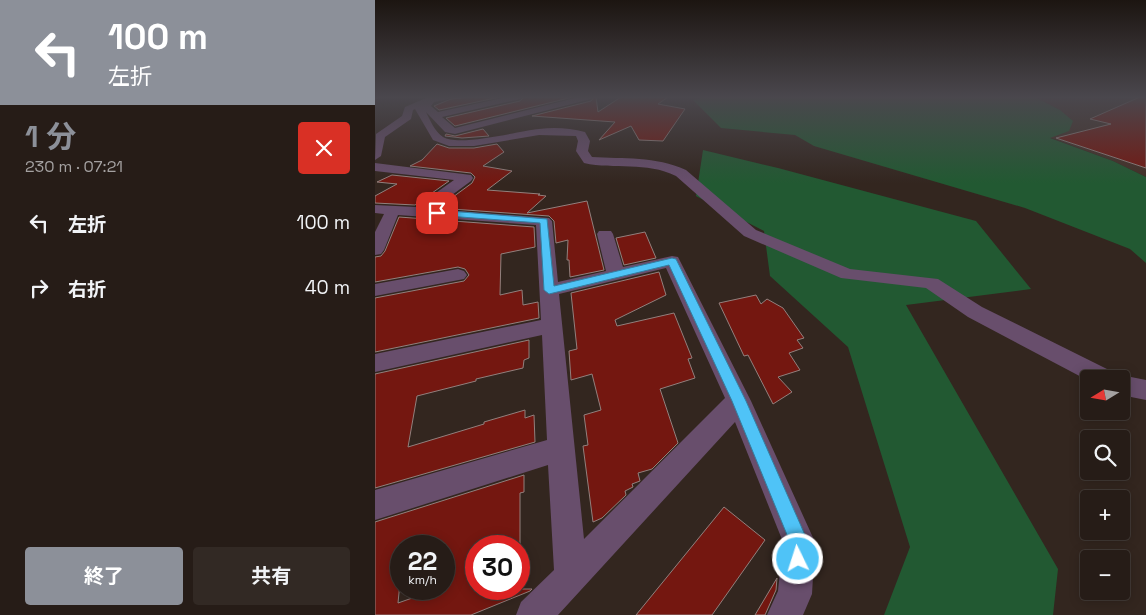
<!DOCTYPE html>
<html lang="ja">
<meta charset="utf-8">
<style>
:root{--surface:#261c17;--page:#322924;--text:#f1f3f6;--muted:#a4a1a1;--line:#423a36;--accent:#8c9099}
body{margin:0;font-family:"Space Grotesk","Noto Sans JP",sans-serif;background:var(--page);color:var(--text);height:100vh;display:flex;flex-direction:column;font-size:19px;white-space:nowrap}
*{box-sizing:border-box;margin:0}
p{font-size:16px;color:var(--muted)}
.icon{flex:none;width:28px;height:28px;fill:none;stroke:currentColor;stroke-width:2;stroke-linecap:round;stroke-linejoin:round}
.map{position:relative;flex:1;overflow:hidden}
.panel{display:flex;flex-direction:column;background:var(--surface);width:375px}
.panel>*{flex:none}
.guide{background:#8c9099;color:#fff;overflow:hidden}
.needle{width:32px;rotate:259deg}
.controls{position:absolute;left:705px;top:370px;display:grid;gap:10px}
.controls a{display:grid;place-items:center;width:50px;height:50px;border-radius:5px;background:var(--surface);box-shadow:0 2px 12px #0003,0 0 0 1px var(--line);font-size:25px}
.speed{position:absolute;left:15px;top:535px;display:flex;gap:10px;font-size:25px;font-weight:700;text-align:center}
.speed>*{display:grid;place-content:center;width:65px;height:65px;border-radius:50%;background:var(--surface);box-shadow:0 2px 12px #0003,0 0 0 1px var(--line);line-height:1}
.speed small{font-size:12px;font-weight:400}
.speed .limit{border:8px solid #d22;background:#fff;color:#111}
.pin{position:absolute;display:grid;place-items:center;width:42px;height:42px;color:#fff;margin:-21px;border-radius:10px;box-shadow:0 2px 8px #0006}
.me{position:absolute;width:55px;margin:-28px;rotate:356deg;stroke-linejoin:round;filter:drop-shadow(0 0 4px #0008)}
.turn{display:flex;align-items:center;gap:18px;height:105px;padding:0 25px;font-size:22px}
.turn .icon{width:65px;height:65px;stroke-width:2.5}
.turn b{display:block;font-size:35px;line-height:42px}
.round{display:grid;place-items:center;flex:none;width:52px;height:52px;border-radius:5px;background:var(--page)}
.summary{display:flex;align-items:center;justify-content:space-between;height:85px;padding:0 25px}
h1{font-size:30px;font-weight:700;line-height:38px;color:var(--accent)}
.cta{display:flex;gap:10px;margin-top:auto;padding:10px 25px}
.cta a{flex:1;height:58px;border-radius:5px;background:var(--accent);color:#fff;font-size:20px;font-weight:700;line-height:58px;text-align:center}
.cta a+a{background:var(--page);color:var(--text)}
ul{padding:0;list-style:none}
li{display:flex;align-items:center;gap:15px;height:65px;padding:0 25px}
li div{flex:1}
li b{display:block;font-size:19px}
li em{font-style:normal}
main{display:flex;flex:1;min-height:0}
.map>svg:first-child{display:block}
</style>
<main>
<section class="panel">
<div class="guide">
<div class="turn"><svg class="icon" aria-label="left" viewBox="0 0 24 24"><path d="M17 20v-9H6M10 6l-5 5 5 5"/></svg><div><b>100 m</b>左折</div></div>
</div>
<div class="summary"><div><h1>1 分</h1><p>230 m · 07:21</p></div><a class="round" style="background:#d93025;color:#fff"><svg class="icon" aria-label="close" viewBox="0 0 24 24"><path d="M6 6l12 12M18 6L6 18"/></svg></a></div>
<ul>
<li><svg class="icon" aria-label="left" viewBox="0 0 24 24"><path d="M17 20v-9H6M10 6l-5 5 5 5"/></svg><div><b>左折</b></div><em>100 m</em></li>
<li><svg class="icon" aria-label="right" viewBox="0 0 24 24"><path d="M7 20v-9h11M14 6l5 5-5 5"/></svg><div><b>右折</b></div><em>40 m</em></li>
</ul>
<div class="cta"><a>終了</a><a>共有</a></div>
</section>
<div class="map">
<svg width="771" height="615" viewBox="0 0 771 615">
<rect width="100%" height="100%" fill="#33261f"/>
<path fill="#433027" d="M660,97H771V177L738,161L674,137L685,110Z"/>
<g fill="#225932">
<path d="M330,97H660L685,110L698,121L694,131L675,138L738,161L771,177V263L755,249L650,208L439,146L420,135L346,128L318,100Z"/>
<path d="M328,150L403,168L601,221L656,289L531,305L683,569L678,615H509L535,547L473,347L395,276L389,231L321,196Z"/>
</g>
<g fill="#741710" stroke="#92807d" fill-rule="evenodd">
<path d="M96,97H125L64,110L59,106L76,99Z"/>
<path d="M149,97H198L80,126L71,118L145,101Z"/>
<path d="M219,97H221L223,112L246,97H293L283,104L310,109L288,141L264,140L256,126L224,140L240,122L157,116L216,101Z"/>
<path d="M765,97H771V168L681,138L736,124L715,119Z"/>
<path d="M108,129L114,136L87,138L70,136L71,134L80,136Z"/>
<path d="M62,144L74,148H99L122,144L129,152L108,166L137,171L112,190L165,194L163,195L171,196L152,213L212,201L229,270L195,277L194,260H192L193,240L181,243L179,221L174,216L63,208L97,183L100,177L96,173L35,166L47,160Z"/>
<path d="M17,175L74,181L40,205L0,203V196L22,184L2,182Z"/>
<path d="M24,217L159,227L160,247L126,254L125,295L147,290L148,305L163,302L164,318L0,352V298L89,281L94,275L90,269L83,267L0,282V257L6,256L10,251Z"/>
<path d="M270,232L281,258L249,265L241,238Z"/>
<path d="M284,272L291,295L240,320L242,326L299,313L317,358L313,359L320,378L285,389L303,443L277,469L263,473L265,481L257,484L258,487L250,491L251,495L227,518L218,522L208,446L213,445L209,415L226,410L217,374L196,380L194,351L202,349L196,293Z"/>
<path d="M381,295L386,304L392,299L408,308L429,338L422,340L428,348L414,353L425,370L403,377L417,392L398,404L373,355L369,356L344,303Z"/>
<path d="M154,340V358L149,360L148,368L101,379V381L42,396L33,447L109,424V422L150,410V418L159,415L160,442L0,488V374Z"/>
<path d="M149,475V492L145,493V546H101V589H157L155,591L96,615H0V522ZM26,546H69V589H63L23,603L26,572Z"/>
<path d="M349,507L390,540L337,615H261Z"/>
<path d="M402,578L401,590L390,615H380Z"/>
</g>
<g fill="none" stroke-linecap="round" stroke-linejoin="round">
<g fill="#684e6c" fill-rule="evenodd">
<path d="M0,97H6L0,100Z"/>
<path d="M51,97H75L74,99L59,102L56,106L63,112L132,97H147L145,99L67,117L80,128L204,97H217L216,99L80,134L70,132L51,112C55,120 60,132 68,137C84,147 143,131 164,129C179,127 195,128 210,132L215,141L213,151L217,157C249,159 280,156 311,170L381,230L475,269L563,279L607,307L738,372L741,377L746,375L771,380V400L746,395V379H714V381L593,317L551,288L466,278L369,236L301,176C271,161 240,170 209,163L201,151L203,141L201,136L164,135L99,146H74L58,140L40,109L38,110L36,119L10,137L6,156L0,160L1,134L27,116L30,107L51,98Z"/>
<path d="M0,163L96,175L98,178L96,181L58,209L174,218L177,221L183,282L231,271L222,234L224,231H236L238,234L248,267L297,256L303,257L376,401L440,542L437,594L428,615H392L403,591L408,542L360,422L183,615H141L146,602L179,570L173,465L0,520V490L172,440L167,335L0,372V354L166,320L161,225L23,215L9,250L6,254L0,255V232L9,214L0,213V205L41,207L79,180L0,171ZM291,268L350,398L209,539L184,294Z"/>
<path d="M83,269L89,271L92,275L89,279L0,296V284Z"/>
</g>
</g>
<linearGradient id="sky" x2="0" y2="1"><stop stop-color="#1c1511"/><stop offset="0.53" stop-color="#4a474d"/><stop offset="1" stop-color="#4a474d" stop-opacity="0"/></linearGradient>
<rect width="771" height="183" fill="url(#sky)"/>
<path fill="#4fc3f7" stroke="#337fa1" d="M62,210L172,219L179,286L297,258L301,259L371,401L430,535C434,545 433,556 429,566L423,569L416,566L413,559L415,542L357,401L294,265L174,294L169,290L165,223L59,215V211Z"/>
</svg>
<div class="controls">
<a><svg class="needle" viewBox="-14 -14 28 28"><path d="M0-13l5 13h-10z" fill="#e53935"/><path d="M0 13l5-13h-10z" fill="#a4a1a1"/></svg></a>
<a><svg class="icon" aria-label="search" viewBox="0 0 24 24"><circle cx="10" cy="10" r="6"/><path d="M15 15l6 6"/></svg></a>
<a>+</a>
<a>−</a>
</div>
<div class="speed"><div>22<small>km/h</small></div><div class="limit">30</div></div>
<div class="pin" style="left:62px;top:213px;background:#d93025"><svg class="icon" aria-label="arrive" viewBox="0 0 24 24"><path d="M6 21V4h12l-3 4 3 4H6"/></svg></div>
<svg class="me" style="left:423px;top:559px" viewBox="-20 -20 40 40"><circle r="17" fill="#4fc3f7" stroke="#fff" stroke-width="3"/><path d="M0-11L8 9 0 5-8 9z" fill="#fff"/></svg>
</div>
</main>
